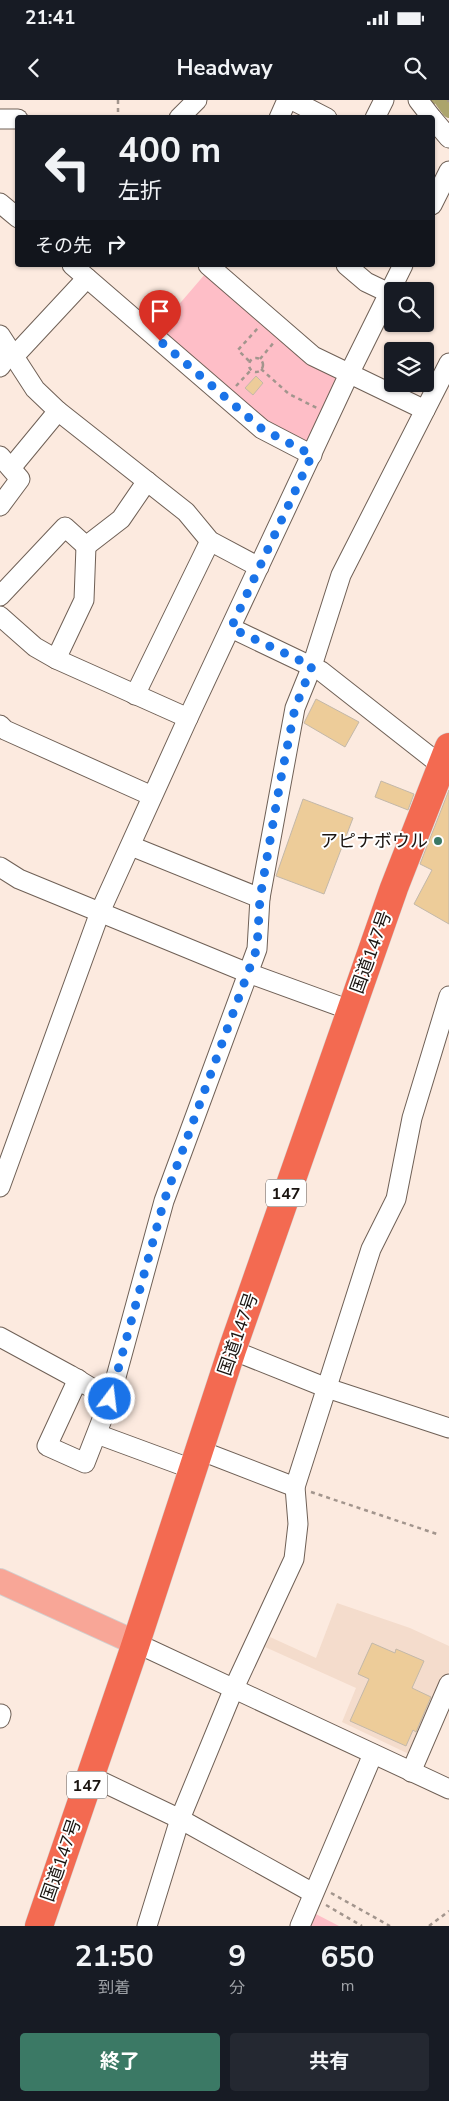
<!DOCTYPE html>
<html lang="ja">
<meta charset="utf-8">
<style>
:root{--surface:#171b24;--page:#242831;--text:#f1f3f6;--muted:#9ea1a6;--accent:#3b7965}
body{margin:0;font-family:"Nunito Sans","Noto Sans JP",sans-serif;background:var(--page);color:var(--text);height:100vh;display:flex;flex-direction:column;font-size:19px;white-space:nowrap}
*{box-sizing:border-box;margin:0}
p{font-size:16px;color:var(--muted)}
.icon{flex:none;width:28px;height:28px;fill:none;stroke:currentColor;stroke-width:2;stroke-linecap:round;stroke-linejoin:round}
.map{position:relative;height:1826px;overflow:hidden}
.side{display:flex;flex-direction:column;background:var(--surface);flex:1}
.side>*{flex:none}
.top-card{position:absolute;left:15px;top:15px;width:420px;height:152px;border-radius:5px;box-shadow:0 1px 4px #0004;background:#171b24;color:var(--text);overflow:hidden}
.controls{position:absolute;left:384px;top:182px;display:grid;gap:10px}
.controls a{display:grid;place-items:center;width:50px;height:50px;border-radius:5px;background:var(--surface);box-shadow:0 1px 4px #0004;font-size:25px}
.pin{position:absolute;display:grid;place-items:center;width:42px;height:42px;color:#fff;margin:-51px -21px;border-radius:50% 50% 50% 0;rotate:-45deg;box-shadow:0 0 5px #0007}
.pin .icon{rotate:45deg}
.me{position:absolute;width:55px;margin:-28px;rotate:15deg;stroke-linejoin:round;filter:drop-shadow(0 0 4px #0008)}
.turn{display:flex;align-items:center;gap:18px;height:105px;padding:0 20px;font-size:22px}
.turn .icon{width:65px;height:65px;stroke-width:2.5}
.turn b{display:block;font-size:35px;line-height:42px}
.then{display:flex;align-items:center;height:48px;padding:0 20px;background:#0003;gap:10px;font-size:19px}
.eta{display:flex;justify-content:space-evenly;align-items:center;height:85px;text-align:center}
.eta b{font-size:30px;font-weight:700;line-height:35px}
.action{display:flex;gap:10px;margin-top:auto;padding:10px 20px}
.action a{flex:1;height:58px;border-radius:5px;background:var(--accent);color:#fff;font-size:20px;font-weight:700;line-height:58px;text-align:center}
.action a+a{background:var(--page);color:var(--text)}
.status{display:flex;justify-content:space-between;align-items:center;height:35px;padding:0 25px;background:var(--surface);direction:ltr}
.status svg{height:14px;fill:currentColor}
header{display:flex;justify-content:space-between;align-items:center;height:65px;padding:0 20px;background:var(--surface);font-size:22px;font-weight:700}
.map>svg:first-child{display:block}
</style>
<div class="status"><b>21:41</b><svg viewBox="0 0 49 12"><path d="M0 12V9h3v3zM5 12V6h3v6zM10 12V3h3v9zM15 12V0h3v12zM26 1h20v11H26zM47 4h2v5h-2z"/></svg></div>
<header><svg class="icon" aria-label="back" viewBox="0 0 24 24"><path d="M15 5l-7 7 7 7"/></svg>Headway<svg class="icon" aria-label="search" viewBox="0 0 24 24"><circle cx="10" cy="10" r="6"/><path d="M15 15l6 6"/></svg></header>
<div class="map">
<svg width="449" height="1826" viewBox="0 0 449 1826">
<rect width="100%" height="100%" fill="#fceadf"/>
<path fill="#f4dccc" d="M337,1503L410,1528L449,1546V1571L413,1656L342,1622L356,1588L265,1547L270,1537L316,1558Z"/>
<g fill="#febec7">
<path d="M206,173L309,265L339,278L306,344L266,324L157,230Z"/>
<path d="M312,1812L339,1826H307Z"/>
</g>
<g fill="none" stroke-linecap="round" stroke-linejoin="round">
<path stroke="#aca46c" stroke-width="4" d="M432,0L433,3"/>
<path stroke="#aca46c" stroke-width="14" d="M441,0L449,11"/>
</g>
<g fill="#edcc99" stroke="#c3b8a9">
<path d="M256,276L263,283L253,295L245,288Z"/>
<path d="M316,599L359,622L345,647L304,623Z"/>
<path d="M381,681L414,694L408,710L375,697Z"/>
<path d="M449,690V824L414,804L432,770L420,764Z"/>
<path d="M303,699L353,718L324,794L276,776Z"/>
<path d="M372,1543L395,1553L396,1549L424,1561L412,1588L431,1597L416,1632L413,1630L406,1646L350,1621L369,1579L358,1574Z"/>
</g>
<g fill="none" stroke-linecap="round" stroke-linejoin="round">
<defs>
<g id="minor">
<path d="M292,0L327,18"/>
<path d="M418,0L432,18"/>
<path d="M179,18L197,0"/>
<path d="M279,18L287,0"/>
<path d="M375,18L384,0"/>
<path d="M432,18L449,38"/>
<path d="M0,19H18"/>
<path d="M0,103L18,118"/>
<path d="M432,105L449,71"/>
<path d="M72,165L262,329L312,355"/>
<path d="M208,165L313,256L425,310"/>
<path d="M346,165L366,182L389,193"/>
<path d="M0,235L35,289L58,311L186,412L210,441L259,467"/>
<path d="M0,267L11,252L19,251L87,178"/>
<path d="M0,356L20,379L0,406"/>
<path d="M11,368L58,311"/>
<path d="M0,496L65,427L86,446L121,419L147,381"/>
<path d="M0,516L35,547L56,559L188,618"/>
<path d="M231,528L321,571L433,659L445,675"/>
<path d="M56,559L84,500L86,446"/>
<path d="M135,595L210,441"/>
<path d="M0,625L5,630L152,696"/>
<path d="M131,746L260,798"/>
<path d="M0,767L19,779L248,873L350,910"/>
<path d="M0,1087L100,812L188,618L349,274L403,165"/>
<path d="M0,1237L70,1275L110,1299"/>
<path d="M232,1250L327,1288L449,1328"/>
<path d="M78,1279L47,1346L85,1363L110,1299L164,1101L257,849L260,798L295,608L312,566L341,475L449,263"/>
<path d="M97,1334L192,1369"/>
<path d="M199,1350L295,1387"/>
<path d="M136,1543L449,1689"/>
<path d="M0,1618L1,1614"/>
<path d="M411,1672L449,1584"/>
<path d="M90,1676L180,1719L313,1793"/>
<path d="M147,1826L180,1719L234,1588L294,1459L298,1424L295,1387L371,1149L396,1099L412,1018L449,896"/>
<path d="M300,1826L373,1654"/>
</g>
<path id="major" d="M0,1481L136,1543"/>
<path id="highway" d="M39,1826L133,1552L232,1250L394,788L449,647"/>
</defs>
<use href="#minor" stroke="#6f6056" stroke-width="21"/>
<use href="#major" stroke="#d1d0cf" stroke-width="26"/>
<use href="#highway" stroke="#d1d0cf" stroke-width="29"/>
<g stroke="#a2958d" stroke-width="2.5" stroke-dasharray="4 4" stroke-linecap="butt">
<path d="M118,0V18"/>
<path d="M448,0L449,2"/>
<circle cx="256" cy="265" r="7"/>
<path d="M260,259L275,241"/>
<path d="M249,261L238,250L258,228"/>
<path d="M261,269L289,294L317,308"/>
<path d="M236,286L251,270"/>
<path d="M311,1392L440,1435"/>
<path d="M331,1793L390,1826"/>
<path d="M326,1805L362,1826"/>
<path d="M429,1826L449,1811"/>
</g>
<use href="#minor" stroke="#fff" stroke-width="19"/>
<use href="#major" stroke="#f8a697" stroke-width="24"/>
<use href="#highway" stroke="#f36a51" stroke-width="28"/>
</g>
<g fill="none" stroke-linecap="round" stroke-linejoin="round">
<path stroke="#1a73e8" stroke-width="9" stroke-dasharray="0 16.2" d="M110,1299L164,1101L257,848L260,798L280,683L295,608L312,566L231,528L312,355L262,329L160,241"/>
</g>
<circle fill="#3b7965" stroke="#fff" stroke-width="2" cx="438" cy="741" r="5"/>
<g text-anchor="middle" stroke-width="4" stroke-linejoin="round" paint-order="stroke">
<g fill="#fff" stroke="#5f5b58" stroke-width="1">
<rect x="266" y="1079.5" width="40" height="27" rx="4"/>
<rect x="67" y="1671.5" width="40" height="27" rx="4"/>
</g>
<g font-size="16" font-weight="bold" fill="#1b1511">
<text x="286" y="1099">147</text>
<text x="87" y="1691">147</text>
</g>
<g font-size="18" fill="#1b1511" stroke="#fff" text-anchor="end">
<text x="428" y="747">アピナボウル</text>
</g>
<g font-size="18" fill="#1b1511" stroke="#fff">
<text transform="translate(371 852) rotate(-70)" y="6">国道147号</text>
<text transform="translate(238 1234) rotate(-71)" y="6">国道147号</text>
<text transform="translate(61 1760) rotate(-71)" y="6">国道147号</text>
</g>
</g>
</svg>
<div class="controls">
<a><svg class="icon" aria-label="search" viewBox="0 0 24 24"><circle cx="10" cy="10" r="6"/><path d="M15 15l6 6"/></svg></a>
<a><svg class="icon" aria-label="layers" viewBox="0 0 24 24"><path d="M12 4l9 5-9 5-9-5zM3 14l9 5 9-5"/></svg></a>
</div>
<div class="pin" style="left:160px;top:241px;background:#d93025"><svg class="icon" aria-label="arrive" viewBox="0 0 24 24"><path d="M6 21V4h12l-3 4 3 4H6"/></svg></div>
<svg class="me" style="left:110px;top:1299px" viewBox="-20 -20 40 40"><circle r="17" fill="#1a73e8" stroke="#fff" stroke-width="3"/><path d="M0-11L8 9 0 5-8 9z" fill="#fff"/></svg>
<div class="top-card">
<div class="turn"><svg class="icon" aria-label="left" viewBox="0 0 24 24"><path d="M17 20v-9H6M10 6l-5 5 5 5"/></svg><div><b>400 m</b>左折</div></div>
<div class="then">その先<svg class="icon" aria-label="right" viewBox="0 0 24 24"><path d="M7 20v-9h11M14 6l5 5-5 5"/></svg></div>
</div>
</div>
<section class="side">
<div class="eta">
<div><b>21:50</b><p>到着</p></div>
<div><b>9</b><p>分</p></div>
<div><b>650</b><p>m</p></div>
</div>
<div class="action"><a>終了</a><a>共有</a></div>
</section>
